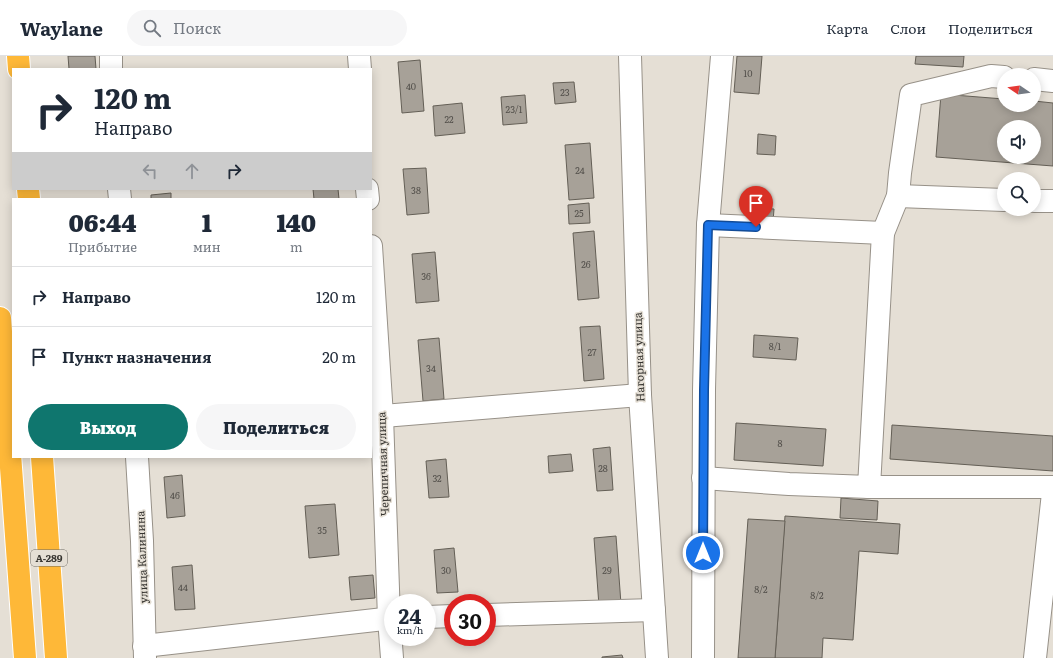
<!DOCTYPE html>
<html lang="ru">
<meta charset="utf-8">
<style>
:root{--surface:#fff;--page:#f6f6f7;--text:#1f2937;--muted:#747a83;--line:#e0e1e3;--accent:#0f766e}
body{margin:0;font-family:Literata,serif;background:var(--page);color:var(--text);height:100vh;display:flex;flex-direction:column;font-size:15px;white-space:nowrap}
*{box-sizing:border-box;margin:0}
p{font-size:13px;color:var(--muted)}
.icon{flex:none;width:22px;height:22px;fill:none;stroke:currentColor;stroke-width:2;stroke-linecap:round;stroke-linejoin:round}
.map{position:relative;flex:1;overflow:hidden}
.details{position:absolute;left:12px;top:142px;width:360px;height:260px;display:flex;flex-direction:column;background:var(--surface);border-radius:0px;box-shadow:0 2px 10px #0003}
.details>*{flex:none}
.guide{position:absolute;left:12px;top:12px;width:360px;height:122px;border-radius:0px;box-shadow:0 2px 10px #0003;background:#fff;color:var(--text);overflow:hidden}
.needle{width:26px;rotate:283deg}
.buttons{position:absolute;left:997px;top:12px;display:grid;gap:8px}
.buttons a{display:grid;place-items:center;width:44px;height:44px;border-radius:50%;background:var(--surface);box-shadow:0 2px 10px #0003;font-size:20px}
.speed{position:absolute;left:384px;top:538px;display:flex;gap:8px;font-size:20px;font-weight:700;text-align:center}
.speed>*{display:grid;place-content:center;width:52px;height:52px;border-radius:50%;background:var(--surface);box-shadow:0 2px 10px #0003;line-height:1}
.speed small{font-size:10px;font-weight:400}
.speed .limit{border:6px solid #d22;background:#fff;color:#111}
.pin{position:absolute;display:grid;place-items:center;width:34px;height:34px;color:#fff;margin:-41px -17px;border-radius:50% 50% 50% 0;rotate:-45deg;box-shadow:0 0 4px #0007}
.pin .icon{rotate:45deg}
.me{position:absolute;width:44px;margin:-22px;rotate:0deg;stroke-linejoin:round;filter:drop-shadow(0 0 3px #0008)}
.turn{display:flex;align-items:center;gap:14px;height:84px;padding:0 16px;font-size:18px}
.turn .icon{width:52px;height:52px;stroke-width:2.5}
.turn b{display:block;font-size:28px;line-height:34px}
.lanes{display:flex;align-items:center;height:38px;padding:0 16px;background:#0003;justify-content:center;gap:20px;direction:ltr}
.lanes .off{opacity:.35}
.eta{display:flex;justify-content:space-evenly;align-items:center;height:68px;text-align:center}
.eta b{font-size:24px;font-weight:800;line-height:28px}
.button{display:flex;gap:8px;margin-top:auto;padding:8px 16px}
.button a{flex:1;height:46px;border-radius:24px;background:var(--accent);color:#fff;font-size:16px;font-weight:800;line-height:46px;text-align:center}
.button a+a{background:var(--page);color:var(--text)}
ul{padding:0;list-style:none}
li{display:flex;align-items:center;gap:12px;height:60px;padding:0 16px;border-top:1px solid var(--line)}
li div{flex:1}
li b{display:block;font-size:15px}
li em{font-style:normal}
header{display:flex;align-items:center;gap:24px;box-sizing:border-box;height:56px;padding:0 20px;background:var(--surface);border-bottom:1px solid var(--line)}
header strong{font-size:19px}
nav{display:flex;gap:22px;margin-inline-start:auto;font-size:14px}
.search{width:280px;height:36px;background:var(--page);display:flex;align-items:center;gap:10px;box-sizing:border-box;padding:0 14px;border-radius:22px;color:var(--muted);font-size:15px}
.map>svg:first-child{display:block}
</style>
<header>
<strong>Waylane</strong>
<div class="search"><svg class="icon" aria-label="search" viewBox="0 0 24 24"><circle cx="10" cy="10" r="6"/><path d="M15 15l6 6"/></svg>Поиск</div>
<nav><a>Карта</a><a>Слои</a><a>Поделиться</a></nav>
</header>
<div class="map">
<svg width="1053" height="602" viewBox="0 0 1053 602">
<rect width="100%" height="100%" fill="#e5dfd5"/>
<g fill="#a7a198" stroke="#645f56" fill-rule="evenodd">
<path d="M68,0H95L96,13H69Z"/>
<path d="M737,0H762L759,38L734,36Z"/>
<path d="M916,0H964L963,11L915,8Z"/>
<path d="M420,4L424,55L402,57L398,6Z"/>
<path d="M574,26L576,46L555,48L553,27Z"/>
<path d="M941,38L1004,43V49H1034V45L1053,47V110L936,101ZM1004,71H1034V101H1004Z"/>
<path d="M525,39L527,67L503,69L501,41Z"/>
<path d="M462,47L465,77L435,80L433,50Z"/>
<path d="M758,78L776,80L775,99L757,98Z"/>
<path d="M590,87L594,142L569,144L565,89Z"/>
<path d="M426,112L429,157L407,159L403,113Z"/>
<path d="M313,133H338L339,143H314Z"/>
<path d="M171,137V143H151V139Z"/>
<path d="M589,147L590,167L569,168L568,149Z"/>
<path d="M756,152L774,153L773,166L755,165Z"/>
<path d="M594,175L599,242L578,244L573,177Z"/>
<path d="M435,196L439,245L416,247L412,198Z"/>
<path d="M600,270L604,323L584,325L580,271Z"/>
<path d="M754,279L798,282L796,304L753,301Z"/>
<path d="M439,282L444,343L423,345L418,284Z"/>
<path d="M736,367L826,373L823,410L734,404Z"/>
<path d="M892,369L1053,380V415L890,403Z"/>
<path d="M610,391L613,434L597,435L593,393Z"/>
<path d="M571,398L573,415L549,417L548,400Z"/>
<path d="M446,403L449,441L429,442L426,405Z"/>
<path d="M182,419L185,460L167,462L164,421Z"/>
<path d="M841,442L878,445L877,464L840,462Z"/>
<path d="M335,448L339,499L309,502L305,450Z"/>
<path d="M785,460L900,468L898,498L859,495L853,584L823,582L822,602H775Z"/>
<path d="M748,463L785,465L775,602H738Z"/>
<path d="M616,480L621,548L599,550L594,482Z"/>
<path d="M454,492L458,536L437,537L434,494Z"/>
<path d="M192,509L195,553L175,554L172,511Z"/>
<path d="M373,519L375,542L351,544L349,521Z"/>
<path d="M622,599L623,602H602V601Z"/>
</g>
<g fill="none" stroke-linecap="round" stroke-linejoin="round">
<defs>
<g id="minor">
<path d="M111,0V13"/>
<path d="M359,0L360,13"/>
<path d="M630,0L640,339L657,602"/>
<path d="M1034,23L1053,25"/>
<path d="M119,133L120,143"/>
<path d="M367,133L368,143"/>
<path d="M898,140L1004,144"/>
<path d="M1034,145H1053"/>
<path d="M883,177L898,140L900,117L911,39L991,20L1004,21"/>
<path d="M371,190L382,360L389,562L392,602"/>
<path d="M371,361L640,339"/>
<path d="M137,401L142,485L145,602"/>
<path d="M703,422L789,428L869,431L883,177L708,169"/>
<path d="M869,431H1053"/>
<path d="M487,559L654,554"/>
<path d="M427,561L453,560"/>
<path d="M144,590L393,562"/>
<path d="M703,602L704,334L708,169L722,0"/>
<path d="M1035,602L1053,437"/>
</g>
<g id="highway">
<path d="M18,0L19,13"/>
<path d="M28,133L29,143"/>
<path d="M0,262L25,602"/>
<path d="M42,401L56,602"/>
</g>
</defs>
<use href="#minor" stroke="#979188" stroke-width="24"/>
<use href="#highway" stroke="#fff" stroke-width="24"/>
<use href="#minor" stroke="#fff" stroke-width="22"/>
<use href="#highway" stroke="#feb838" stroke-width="22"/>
</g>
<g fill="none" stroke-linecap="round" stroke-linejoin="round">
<defs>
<path id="route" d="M703,497L704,334L708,169L756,171"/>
</defs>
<use href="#route" stroke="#114b97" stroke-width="10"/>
<use href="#route" stroke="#1a73e8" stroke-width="7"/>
</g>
<g text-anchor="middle" stroke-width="3" stroke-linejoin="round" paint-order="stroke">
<g font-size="9" fill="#53504b">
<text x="748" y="21">10</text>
<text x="411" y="34">40</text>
<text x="565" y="40">23</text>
<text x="514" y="57">23/1</text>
<text x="449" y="67">22</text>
<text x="580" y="118">24</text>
<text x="416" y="138">38</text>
<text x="579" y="161">25</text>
<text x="586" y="212">26</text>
<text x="426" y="224">36</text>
<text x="775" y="294">8/1</text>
<text x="592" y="300">27</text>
<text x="431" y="316">34</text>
<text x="780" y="391">8</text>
<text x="603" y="416">28</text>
<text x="437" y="426">32</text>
<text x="175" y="443">46</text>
<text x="322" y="478">35</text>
<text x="446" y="518">30</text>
<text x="607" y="518">29</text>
<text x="183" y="535">44</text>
<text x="761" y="537">8/2</text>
<text x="817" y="543">8/2</text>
</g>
<rect fill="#e5dfd5" stroke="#6b6862" stroke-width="1" x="31" y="494" width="36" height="16" rx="3"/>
<g font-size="10" font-weight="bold" fill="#373531">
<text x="49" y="506">А-289</text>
</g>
<g font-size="11" fill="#373531" stroke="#e5dfd5">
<text transform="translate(639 301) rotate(-92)" y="4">Нагорная улица</text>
<text transform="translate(383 408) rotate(-92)" y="4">Черепичная улица</text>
<text transform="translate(142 501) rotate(-92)" y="4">улица Калинина</text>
</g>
</g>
</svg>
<div class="buttons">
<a><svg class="needle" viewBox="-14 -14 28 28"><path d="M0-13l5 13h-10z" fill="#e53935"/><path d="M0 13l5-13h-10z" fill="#747a83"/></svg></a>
<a><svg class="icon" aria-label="sound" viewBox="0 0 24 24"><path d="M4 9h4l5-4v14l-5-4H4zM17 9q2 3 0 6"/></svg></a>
<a><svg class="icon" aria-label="search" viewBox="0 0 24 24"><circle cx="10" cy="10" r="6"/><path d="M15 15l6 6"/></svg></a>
</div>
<div class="speed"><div>24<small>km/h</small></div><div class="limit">30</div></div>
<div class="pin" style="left:756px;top:171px;background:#d93025"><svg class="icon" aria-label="arrive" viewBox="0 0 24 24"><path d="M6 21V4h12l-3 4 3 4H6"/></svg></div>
<svg class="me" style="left:703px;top:497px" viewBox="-20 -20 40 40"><circle r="17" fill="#1a73e8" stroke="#fff" stroke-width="3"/><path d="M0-11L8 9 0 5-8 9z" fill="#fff"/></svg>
<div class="guide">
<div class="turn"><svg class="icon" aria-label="right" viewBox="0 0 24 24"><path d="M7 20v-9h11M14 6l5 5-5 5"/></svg><div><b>120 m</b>Направо</div></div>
<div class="lanes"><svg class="icon off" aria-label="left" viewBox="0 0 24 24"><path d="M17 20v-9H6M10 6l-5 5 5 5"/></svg><svg class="icon off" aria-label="ahead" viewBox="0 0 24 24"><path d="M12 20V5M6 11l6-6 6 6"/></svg><svg class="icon" aria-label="right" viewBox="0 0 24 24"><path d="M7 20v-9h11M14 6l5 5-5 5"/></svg></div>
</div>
<section class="details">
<div class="eta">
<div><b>06:44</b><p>Прибытие</p></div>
<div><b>1</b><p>мин</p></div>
<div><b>140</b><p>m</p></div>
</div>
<ul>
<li><svg class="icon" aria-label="right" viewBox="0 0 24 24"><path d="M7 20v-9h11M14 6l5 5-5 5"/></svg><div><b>Направо</b></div><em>120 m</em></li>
<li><svg class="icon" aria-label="arrive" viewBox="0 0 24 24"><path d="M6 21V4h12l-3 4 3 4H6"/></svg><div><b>Пункт назначения</b></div><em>20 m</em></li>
</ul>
<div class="button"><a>Выход</a><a>Поделиться</a></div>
</section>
</div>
